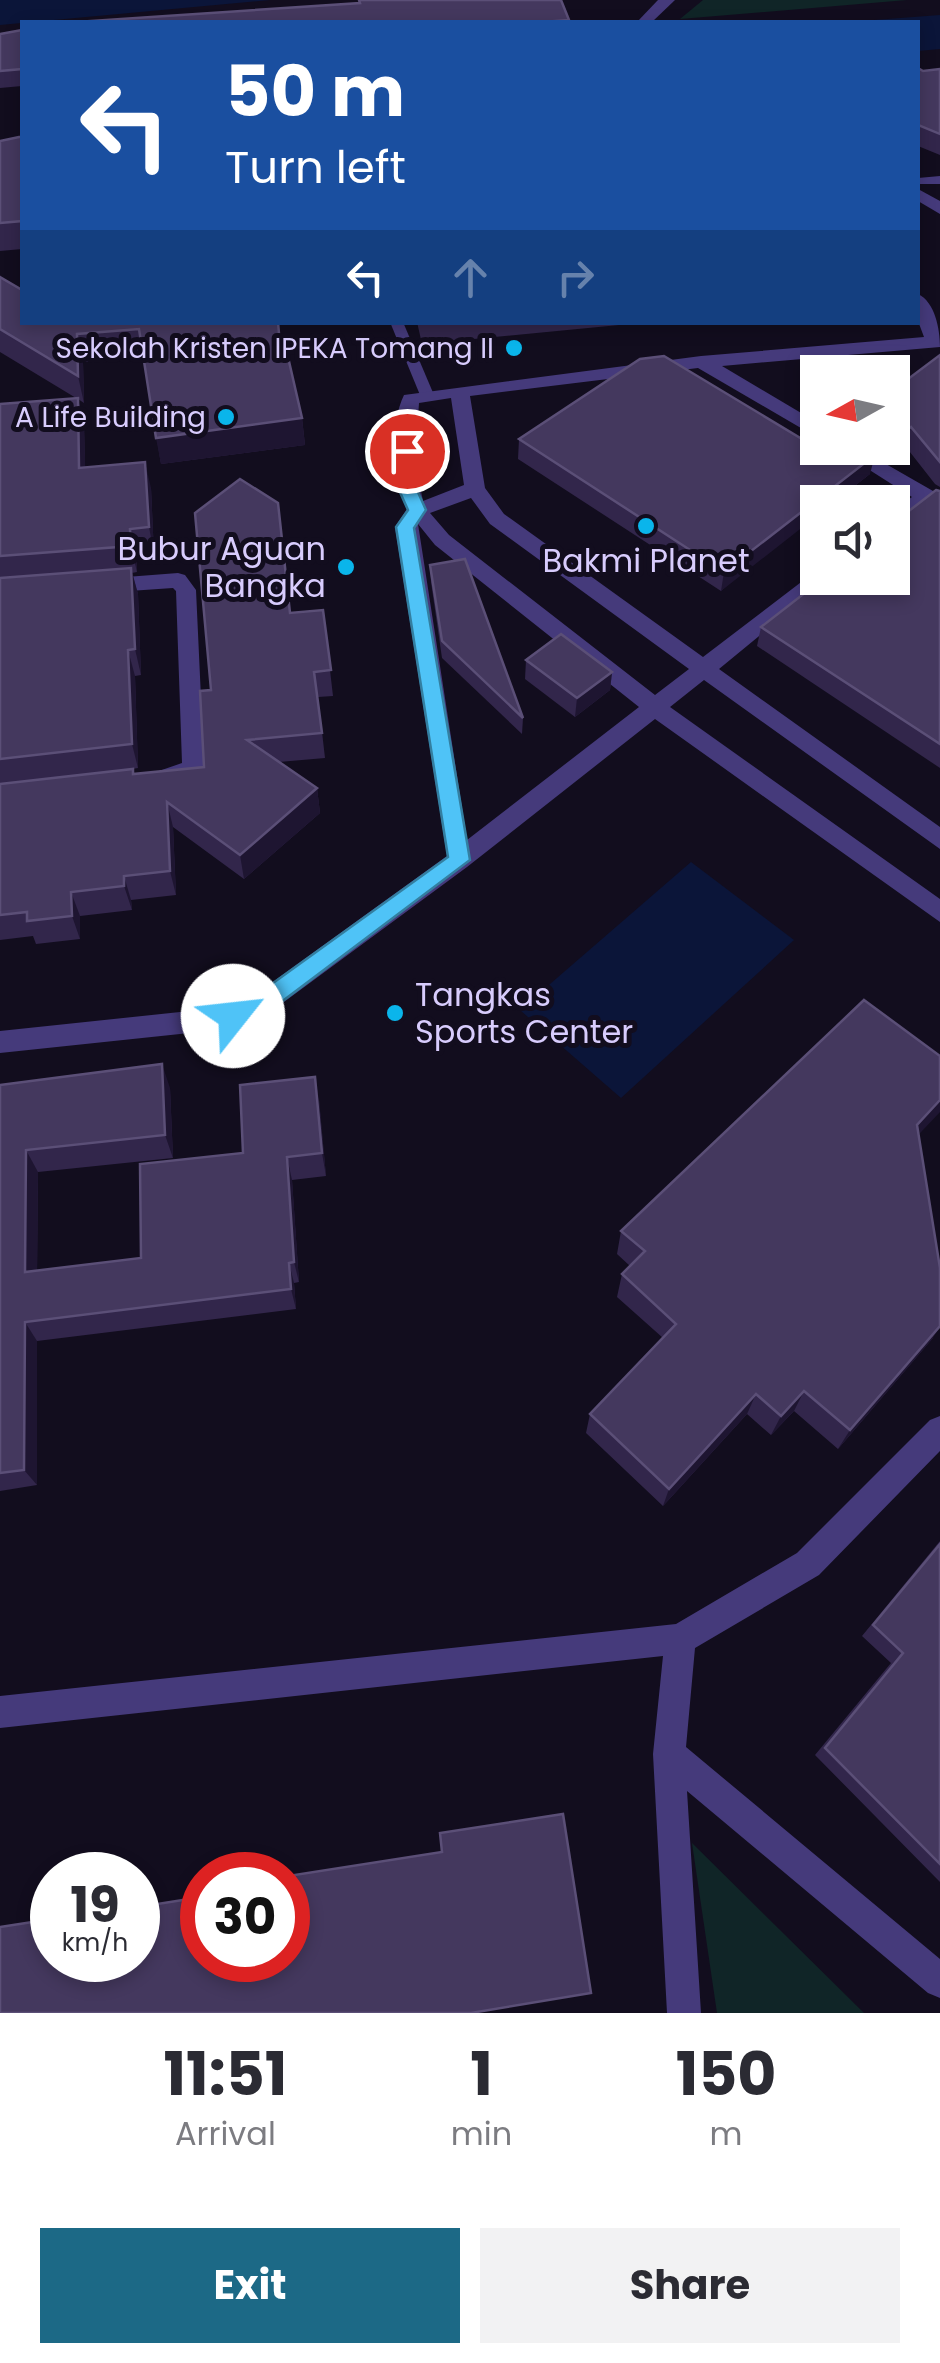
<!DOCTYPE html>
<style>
:root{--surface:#fff;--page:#f2f2f3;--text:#2b2b33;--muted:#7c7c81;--accent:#1c6986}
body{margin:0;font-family:Poppins,sans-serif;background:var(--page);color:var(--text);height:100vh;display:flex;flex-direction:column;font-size:38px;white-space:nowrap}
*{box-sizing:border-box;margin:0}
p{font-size:32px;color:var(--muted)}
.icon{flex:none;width:55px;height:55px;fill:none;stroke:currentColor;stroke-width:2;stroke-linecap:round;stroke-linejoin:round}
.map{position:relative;height:2013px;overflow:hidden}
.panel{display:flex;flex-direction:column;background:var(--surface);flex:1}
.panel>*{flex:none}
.top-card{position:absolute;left:20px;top:20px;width:900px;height:305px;border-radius:0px;box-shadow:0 5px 15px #0003;background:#1a4fa0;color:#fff;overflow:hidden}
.needle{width:65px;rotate:262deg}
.tools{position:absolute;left:800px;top:355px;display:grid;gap:20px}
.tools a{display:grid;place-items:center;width:110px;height:110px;border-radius:0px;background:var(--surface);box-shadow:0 5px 15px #0003;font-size:50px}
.speed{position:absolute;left:30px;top:1852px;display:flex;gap:20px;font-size:50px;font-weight:700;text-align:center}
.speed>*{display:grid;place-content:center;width:130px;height:130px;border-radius:50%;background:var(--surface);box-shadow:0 5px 15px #0003;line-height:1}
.speed small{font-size:25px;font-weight:400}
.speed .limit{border:15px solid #d22;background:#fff;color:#111}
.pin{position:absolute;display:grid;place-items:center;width:85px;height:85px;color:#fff;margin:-42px;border:5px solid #fff;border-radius:50%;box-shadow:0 2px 10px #0007}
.me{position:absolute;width:110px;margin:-55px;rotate:61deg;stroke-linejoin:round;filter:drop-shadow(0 0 8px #0008)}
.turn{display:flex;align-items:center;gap:35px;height:210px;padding:0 40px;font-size:45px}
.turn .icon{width:130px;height:130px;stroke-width:2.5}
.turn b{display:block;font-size:70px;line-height:85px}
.lanes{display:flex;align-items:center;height:95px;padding:0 40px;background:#0003;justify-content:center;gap:50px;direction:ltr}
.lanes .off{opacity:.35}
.eta{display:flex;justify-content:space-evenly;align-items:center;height:170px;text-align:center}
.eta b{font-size:60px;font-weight:700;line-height:70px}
.action{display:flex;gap:20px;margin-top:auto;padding:20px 40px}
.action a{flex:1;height:115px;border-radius:0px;background:var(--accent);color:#fff;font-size:40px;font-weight:700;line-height:115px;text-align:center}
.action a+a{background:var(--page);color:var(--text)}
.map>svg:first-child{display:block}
</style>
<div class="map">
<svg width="940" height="2013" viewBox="0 0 940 2013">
<rect width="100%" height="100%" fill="#120d1e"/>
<g fill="#102527">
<path d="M703,0H907L680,19Z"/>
<path d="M692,1843L864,2013H717Z"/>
</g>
<g fill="#0b1539">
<path d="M0,0H270L0,25Z"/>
<path d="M940,15V49L918,51V22H848Z"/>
<path d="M691,862L794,940L621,1098L520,1010Z"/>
</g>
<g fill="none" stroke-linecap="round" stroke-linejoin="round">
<g fill="#453a7b" fill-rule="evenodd">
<path d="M940,176V184H918V178Z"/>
<path d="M390,322H403L434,395L432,398H422L420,395Z"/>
</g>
<g fill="#453a7b" fill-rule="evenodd">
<path d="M918,189L940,201V214L918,201Z"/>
<path d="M918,294C935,302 940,329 940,347L722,366L818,423V438L698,368L470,396L485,488L504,514L703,657L813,573L818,571V578H830L719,669L940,827V849L704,680L670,707L940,899V922L655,719L467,867L265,1016L199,1032L0,1053V1031L199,1010L249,999L447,856L395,527L407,509C391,479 389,426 404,395L701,356L924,337L918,321ZM451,398L464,485L423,501L415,461L419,403ZM471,498L490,524L689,669L655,695L449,535L430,513ZM418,524L435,545L639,707L467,840Z"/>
<path d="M835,448H858L940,495V511L927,505L892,529V511L912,497Z"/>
<path d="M178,573L185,575L196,590L204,763L198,778L164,787L156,784L153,778L156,772L182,763L176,591L173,588L100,593L90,586L100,579Z"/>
<path d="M940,1416V1451L819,1575L695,1648L686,1747L940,1959V1998L928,1993L687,1791L701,2013H667L653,1754L663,1656L0,1728V1696L676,1624L797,1553L930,1420Z"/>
</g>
<path fill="#453a7b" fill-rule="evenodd" d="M658,0H675L652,22H637Z"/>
</g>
<g fill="#32264b">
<path d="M22,30V86L0,88V34Z"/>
<path d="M918,68L923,71L940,69V155L918,146Z"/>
<path d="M22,137V249L0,251V141Z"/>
<path d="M0,277L22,322H278L280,345L302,418L305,445L161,464L143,356L83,362L84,403L78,399L84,425L85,467L151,488L154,554L136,555L137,572L132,573L138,594L141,675L135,676L138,768L120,771L133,769L134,774L204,767L211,690L291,613L323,610L333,696L318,697L325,758L279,762L317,788L320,813L244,879L173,827L176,895L131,900L132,910L80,916V939L36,944L33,936L0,940V404L76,398L0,352Z"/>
<path d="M417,322H650L422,344Z"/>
<path d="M940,355V487L935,484L906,447L887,460L865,448H892Z"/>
<path d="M519,439L817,448L870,474L834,502H818L721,591L518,459Z"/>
<path d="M940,491V768L757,646L761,627Z"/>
<path d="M430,565L523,718L522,734L442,658L431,582Z"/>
<path d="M526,660L612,672L610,690L575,717L525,679Z"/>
<path d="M0,1085L170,1088L173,1158L38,1172L37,1270L141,1258L243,1153L319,1100L326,1176L292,1180L299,1282L294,1283L296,1309L37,1341V1485L0,1491Z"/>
<path d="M918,1135L933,1338L838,1449L794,1411L771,1435L747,1414L663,1506L586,1433L590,1414L663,1338L617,1297L622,1274L630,1266L617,1254L621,1231Z"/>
<path d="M940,1541V1882L815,1755L891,1663L862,1636Z"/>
</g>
<g fill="#1e1531">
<path d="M77,334L83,362L84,403L78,376Z"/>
<path d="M78,398L84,425L86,495L79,468Z"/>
<path d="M302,418L305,445L161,464L156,438Z"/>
<path d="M911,427L906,447L887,460L891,448H892V441Z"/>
<path d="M875,455L870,474L834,502H818V515L721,591L724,572Z"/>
<path d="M145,462L151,488L154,554L149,527Z"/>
<path d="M130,529L136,555L137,572L131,546Z"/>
<path d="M131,568L138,594L141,675L135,649Z"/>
<path d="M128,650L135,676L138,768L132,744Z"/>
<path d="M612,672L610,690L575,717L577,698Z"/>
<path d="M317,788L320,813L244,879L240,855Z"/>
<path d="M167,802L173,827L176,895L170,871Z"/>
<path d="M124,876L131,900L132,910L124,886Z"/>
<path d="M71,892L80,916V939L72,916Z"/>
<path d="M162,1064L170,1088L173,1158L165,1135Z"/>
<path d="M315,1077L319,1100L326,1176L322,1153Z"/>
<path d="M940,1100V1112L904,1150L917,1125Z"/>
<path d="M26,1150L38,1172L37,1292L25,1272Z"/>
<path d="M287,1157L292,1180L299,1282L294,1262Z"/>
<path d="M289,1263L294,1283L296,1309L291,1289Z"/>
<path d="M25,1322L37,1341V1485L24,1470Z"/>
<path d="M940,1326L933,1338L838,1449L850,1430Z"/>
<path d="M804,1391L794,1411L771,1435L781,1416Z"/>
<path d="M756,1394L747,1414L663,1506L669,1489Z"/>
</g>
<g fill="#44385e" stroke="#5b4f77" stroke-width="2.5">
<path d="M359,0H561L569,20L542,22H76L360,3Z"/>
<path d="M22,30V69L0,71V34Z"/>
<path d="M918,68L923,71L940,69V134L918,125Z"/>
<path d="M19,137H22V221L0,223V141Z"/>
<path d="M0,277L22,290V322H278L280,345L285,344L302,418L156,438L139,329L77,334L78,376L0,329Z"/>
<path d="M940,355V462L911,427L892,440V391Z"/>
<path d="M664,356L817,448H863L875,455L724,572L519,439L640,359Z"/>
<path d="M78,398L79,468L145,462L149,527L130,529L131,546L0,556V404Z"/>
<path d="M240,479L278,503L290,613L323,610L331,670L314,672L322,733L247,740L317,788L240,855L167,802L170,871L124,876V886L71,892L72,916L27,921V912L0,915V784L133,769V774L204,767L200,691L211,690L195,513Z"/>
<path d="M936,490L940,491V744L761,627L824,578H892V524Z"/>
<path d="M465,559L523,718L442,641L430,565Z"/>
<path d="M131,568L135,649L128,650L132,744L0,759V578Z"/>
<path d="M561,634L612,672L577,698L526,660Z"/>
<path d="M864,1000L940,1056V1100L917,1125L940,1268V1326L850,1430L804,1391L781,1416L756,1394L669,1489L590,1414L676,1324L622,1274L645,1251L621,1231Z"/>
<path d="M162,1064L165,1135L26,1150L25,1272L141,1258L140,1164L243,1153L240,1085L315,1077L322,1153L287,1157L294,1262L289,1263L291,1289L25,1322L24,1470L0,1473V1085Z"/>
<path d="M940,1544V1864L825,1748L903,1653L873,1625Z"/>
<path d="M563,1814L591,1993L471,2013H0V1927L52,1919V1960H138V1907L202,1897V1960H288V1876L442,1852L440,1833Z"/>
</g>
<path fill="#4fc3f7" stroke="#337fa1" stroke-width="2.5" d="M407,445L416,451L417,490L426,510L414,528L470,860L264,1015L233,1025L225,1023L221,1016L225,1009L248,1001L448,857L396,527L408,510L399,490L398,451Z"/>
<g fill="#0ab5eb" stroke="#120d1e" stroke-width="4">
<circle cx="514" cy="348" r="10"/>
<circle cx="226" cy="417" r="10"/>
<circle cx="646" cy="526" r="10"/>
<circle cx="346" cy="567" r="10"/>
<circle cx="395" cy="1013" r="10"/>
</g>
<g text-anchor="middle" stroke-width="10" stroke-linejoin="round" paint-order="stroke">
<g font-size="28" fill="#d8ccfd" stroke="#120d1e" text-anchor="end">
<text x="494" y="358">Sekolah Kristen IPEKA Tomang II</text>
<text x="206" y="427">A Life Building</text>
</g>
<g font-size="32" fill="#d8ccfd" stroke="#120d1e" text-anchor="end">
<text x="326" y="560">Bubur Aguan<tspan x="326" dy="37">Bangka</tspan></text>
<text x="646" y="572" text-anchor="middle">Bakmi Planet</text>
<text x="415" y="1006" text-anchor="start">Tangkas<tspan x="415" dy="37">Sports Center</tspan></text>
</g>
</g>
</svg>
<div class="tools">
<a><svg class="needle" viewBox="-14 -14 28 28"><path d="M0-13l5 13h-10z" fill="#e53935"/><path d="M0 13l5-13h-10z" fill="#7c7c81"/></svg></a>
<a><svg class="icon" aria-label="sound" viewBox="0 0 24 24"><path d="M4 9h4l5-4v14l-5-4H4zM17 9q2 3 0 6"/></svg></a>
</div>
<div class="speed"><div>19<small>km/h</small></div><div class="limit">30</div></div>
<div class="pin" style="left:407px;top:451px;background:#d93025"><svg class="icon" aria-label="arrive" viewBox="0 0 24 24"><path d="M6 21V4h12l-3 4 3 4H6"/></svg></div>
<svg class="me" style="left:233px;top:1016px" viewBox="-20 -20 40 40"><circle r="19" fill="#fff"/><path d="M0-13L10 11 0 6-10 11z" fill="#4fc3f7"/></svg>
<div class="top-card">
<div class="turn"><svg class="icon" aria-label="left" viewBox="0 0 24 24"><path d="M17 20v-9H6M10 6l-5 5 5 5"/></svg><div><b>50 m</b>Turn left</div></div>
<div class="lanes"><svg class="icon" aria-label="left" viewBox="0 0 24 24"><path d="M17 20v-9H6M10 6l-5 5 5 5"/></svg><svg class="icon off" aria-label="ahead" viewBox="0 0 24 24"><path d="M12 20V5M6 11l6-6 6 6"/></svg><svg class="icon off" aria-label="right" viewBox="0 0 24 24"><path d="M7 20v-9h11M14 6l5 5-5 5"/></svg></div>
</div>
</div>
<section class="panel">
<div class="eta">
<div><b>11:51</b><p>Arrival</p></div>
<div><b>1</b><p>min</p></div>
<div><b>150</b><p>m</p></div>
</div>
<div class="action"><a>Exit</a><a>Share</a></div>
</section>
